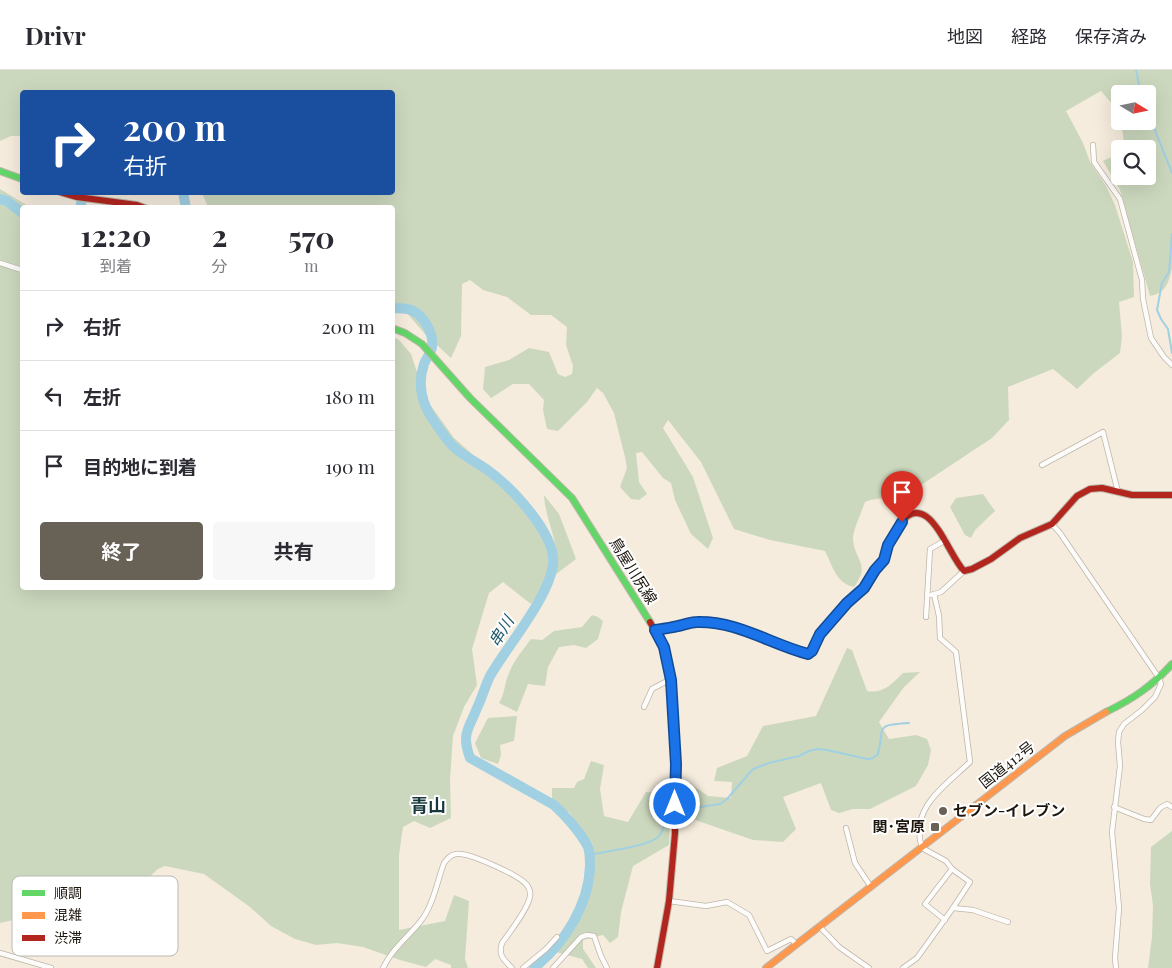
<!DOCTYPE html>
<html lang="ja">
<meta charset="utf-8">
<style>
:root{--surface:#fff;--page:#f7f7f7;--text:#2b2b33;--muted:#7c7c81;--line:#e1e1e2;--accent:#686156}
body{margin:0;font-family:"Playfair Display","Noto Sans JP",serif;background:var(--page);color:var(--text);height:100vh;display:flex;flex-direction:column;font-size:19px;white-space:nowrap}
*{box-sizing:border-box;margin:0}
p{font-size:16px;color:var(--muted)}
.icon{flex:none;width:28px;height:28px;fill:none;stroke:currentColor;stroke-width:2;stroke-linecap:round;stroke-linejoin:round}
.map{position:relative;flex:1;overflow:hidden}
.side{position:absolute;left:20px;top:135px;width:375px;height:385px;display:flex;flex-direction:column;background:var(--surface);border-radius:5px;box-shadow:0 5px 20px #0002}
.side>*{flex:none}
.top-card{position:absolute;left:20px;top:20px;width:375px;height:105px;border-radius:5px;box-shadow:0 5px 20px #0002;background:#1a4fa0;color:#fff;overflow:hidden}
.needle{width:32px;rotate:100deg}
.controls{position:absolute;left:1111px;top:15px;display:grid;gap:10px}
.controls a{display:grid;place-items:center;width:45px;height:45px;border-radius:5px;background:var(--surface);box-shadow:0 5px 20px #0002;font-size:25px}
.pin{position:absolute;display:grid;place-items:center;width:42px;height:42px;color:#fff;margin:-51px -21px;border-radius:50% 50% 50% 0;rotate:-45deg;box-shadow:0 0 5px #0007}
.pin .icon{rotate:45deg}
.me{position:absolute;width:55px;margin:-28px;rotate:0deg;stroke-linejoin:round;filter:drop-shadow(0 0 4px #0008)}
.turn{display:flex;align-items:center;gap:18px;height:105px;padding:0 20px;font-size:22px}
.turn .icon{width:65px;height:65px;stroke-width:2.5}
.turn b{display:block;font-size:35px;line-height:42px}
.eta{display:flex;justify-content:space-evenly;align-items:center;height:85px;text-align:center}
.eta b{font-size:30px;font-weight:700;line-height:35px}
.button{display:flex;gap:10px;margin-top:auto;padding:10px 20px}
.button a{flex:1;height:58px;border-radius:5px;background:var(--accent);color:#fff;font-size:20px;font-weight:700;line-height:58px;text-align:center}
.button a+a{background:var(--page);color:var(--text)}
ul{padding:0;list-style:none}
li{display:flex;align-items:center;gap:15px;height:70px;padding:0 20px;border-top:1px solid var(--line)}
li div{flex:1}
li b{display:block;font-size:19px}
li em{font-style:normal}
header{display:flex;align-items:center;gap:30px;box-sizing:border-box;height:70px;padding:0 25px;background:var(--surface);border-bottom:1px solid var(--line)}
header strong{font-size:24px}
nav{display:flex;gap:28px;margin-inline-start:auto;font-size:18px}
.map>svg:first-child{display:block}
</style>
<header>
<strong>Drivr</strong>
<nav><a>地図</a><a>経路</a><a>保存済み</a></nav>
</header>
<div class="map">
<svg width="1172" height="898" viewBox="0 0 1172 898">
<rect width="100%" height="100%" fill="#f5ecdd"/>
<g fill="#ccd8be">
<path d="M0,0H1172V198C1169,212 1166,223 1150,226L1120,120L1103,91L1120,83V106H1148V79H1125L1121,51H1148V24H1120V46L1119,42L1101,21L1066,41L1083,73L1090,92L1106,116L1115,135L1133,192L1134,227L1119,232L1122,266L1120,283L1094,303L1077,319L1053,299L1008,317L1009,350L992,368L906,425L870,430L865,432C862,441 852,462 853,470C855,491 871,494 854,517C836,513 833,497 825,481L770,470L734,459L701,392L668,350L663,358L693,407L713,468L708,479L691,464L675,430L671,413L663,408L642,382L636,383L639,412L647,424L639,430L631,429L620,417L627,398L625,387L614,343L603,323L597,318L587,332L558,361L547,359L543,340L544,330L529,314H513L491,328L483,319L485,297L509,290L529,278L549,282L558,304L565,307L572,304L573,296L566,275L567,257L551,245H531L507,227L483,220L470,210L462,214L461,266L451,288L425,264L405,241L393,238L392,138L208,137L202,123L392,122V22H22V66H11L0,71Z"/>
<path d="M0,119L30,137L22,138V518H392L393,267L399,270L411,284L426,329L454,368L480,391L495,401L531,439L536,442L546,456L549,498L542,518L531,534L503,512L489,523L472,579L477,615L464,637L453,666L450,710L451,748L430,758L414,751L403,757L399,785V860L445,851L454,825L469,831L465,889L468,898H451V895L435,889L426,897L400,890L363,877L337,873L316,875L295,869L271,856L250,837L204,804L165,796L158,799L128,827L95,838L70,813L59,815L23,848L0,853Z"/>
<path d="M983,424L995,441L975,460L971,468L965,465L950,437L956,428Z"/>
<path d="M544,425L559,444L576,489L555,505C563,478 545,451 544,425Z"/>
<path d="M592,545L598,547L603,551L598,569L586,578L574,575L559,577L548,597L545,616L528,614L517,642L499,633C505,624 504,614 509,603C514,590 523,580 531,569L542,570L554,561L582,557Z"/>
<path d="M847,578L852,580L867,621C883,624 892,614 903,603L920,602L904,617L879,652L889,669L916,665L927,669L931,680L928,695L916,716L870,739H853L839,743L831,740L821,713L783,727L796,759L783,772L753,770L681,745V717L690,713L708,726L731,728L732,712L714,711L717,698L747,686L763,656L816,646Z"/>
<path d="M517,646L514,671L500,675L501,685L498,694L481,688L475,673L488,648Z"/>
<path d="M591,691L604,695L600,719L604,746L628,752L646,722L671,723L669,775L633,796L621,842L618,867L610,873L603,865L583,870V879L596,898H588L582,889L552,881L582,846L594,804L593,775L569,742L552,733V718H574L577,712L584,709Z"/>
<path d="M1172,761V898H1148L1152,867L1153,836L1150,814L1151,777Z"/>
</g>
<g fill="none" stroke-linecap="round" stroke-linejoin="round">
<g stroke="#a0d0e2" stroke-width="2">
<path d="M1136,0L1141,24"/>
<path d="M1148,43L1172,103"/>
<path d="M1172,164L1169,202L1162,213L1157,240L1161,249L1168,259L1172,283"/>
<path d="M680,740L720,734L727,729L753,699L769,693L799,686L809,681L817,679L827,680L867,689L873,688L878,684C885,657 873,655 909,653"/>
<path d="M589,785C603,782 651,776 659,766C664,760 665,751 670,745"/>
</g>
<g stroke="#a0d0e2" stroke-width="10">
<path d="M183,122L186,138"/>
<path d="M0,129L7,131L22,143"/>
<path d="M80,138L84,122"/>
<path d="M392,238C398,238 405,238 411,240C424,245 434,264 432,277C431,284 426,288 424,294C417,314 422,335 434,351C440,360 447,371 455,378C465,387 478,393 489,401C512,418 557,465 553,495C548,529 508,575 490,606C485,616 482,628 477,638C469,659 461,663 470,688L554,735C565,745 581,763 588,777C590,783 590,790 590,796C589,835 564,874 534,898"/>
</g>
<defs>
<g id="street">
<path d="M1093,75L1094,92L1120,129L1142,210L1143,229L1151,268L1164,287L1172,295"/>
<path d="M0,193L22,200"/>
<path d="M1042,395L1103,362L1118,422"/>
<path d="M1052,454L1060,463L1159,608L1161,614L1155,627L1142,640L1124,654L1119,662L1118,672L1120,696L1112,762L1119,838L1115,888L1116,898"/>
<path d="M934,524L939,546L940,568L956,582L970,692C945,716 909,738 922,778L946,791L952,799L970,812L953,838"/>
<path d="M931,525L941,522L964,501"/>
<path d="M926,547L930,479L946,470"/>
<path d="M644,637L652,619L671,609"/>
<path d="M1114,737L1144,749L1151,750L1160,738L1167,734L1172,737"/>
<path d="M846,758L855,793L871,817"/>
<path d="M669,831L706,836L727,832L749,845L767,881L791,869L796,874"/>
<path d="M945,850L925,834L952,799"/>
<path d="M820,857L839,877L869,898"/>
<path d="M0,883L51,898"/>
<path d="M383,898C392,879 407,868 420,852C433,836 437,812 444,793C447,789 450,785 456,784C468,782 519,805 527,815C529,818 531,822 530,826C529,838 509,863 502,873C498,885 503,889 512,898"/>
<path d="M523,898L546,879L557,867"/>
<path d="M553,898L581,867L587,865L594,866L601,886L607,898"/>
<path d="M903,898L917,888L953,838L973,840L1008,852"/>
</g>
<g id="fast">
<path d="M0,101L22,109"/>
<path d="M392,258L405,263L422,274L470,328L572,428L650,552"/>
<path d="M1106,642C1133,629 1152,616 1172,594"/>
</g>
<g id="slow">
<path d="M655,560C669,558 683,552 697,552C736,551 772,573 808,584C815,579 816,571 820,564C831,547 848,534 863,519C871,511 874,500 883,491"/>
<path d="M766,898L1065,666L1106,642"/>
</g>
<g id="jam">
<path d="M60,122L77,127L137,135L145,138"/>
<path d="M883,491C888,481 890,469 896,459C927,411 947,484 964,501L972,499L991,489L1020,468L1052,454L1077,426L1090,419L1102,418L1132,425H1172"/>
<path d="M650,552L664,577L671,609L676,695L675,763L669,831L657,898"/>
</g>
</defs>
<use href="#street" stroke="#bdb6aa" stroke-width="6"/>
<use href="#fast" stroke="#bdb6aa" stroke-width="8"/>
<use href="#slow" stroke="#bdb6aa" stroke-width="8"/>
<use href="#jam" stroke="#bdb6aa" stroke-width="8"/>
<use href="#street" stroke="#fefcfa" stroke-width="4.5"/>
<use href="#fast" stroke="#63d668" stroke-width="6"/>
<use href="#slow" stroke="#ff974d" stroke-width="6"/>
<use href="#jam" stroke="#b3261e" stroke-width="6"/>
</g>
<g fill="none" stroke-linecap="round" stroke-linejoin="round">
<defs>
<path id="route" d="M675,734L676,694L671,610L664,577L655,560C662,559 670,558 678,556C684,555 690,552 697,552C738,551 770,574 808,584L812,581L820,564L847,533L864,518L875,500L884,490L888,475L902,452"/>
</defs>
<use href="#route" stroke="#114b97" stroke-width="12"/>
<use href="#route" stroke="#1a73e8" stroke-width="9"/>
</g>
<g fill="#686156" stroke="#fff" stroke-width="2">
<circle cx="943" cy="741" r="5"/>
<rect x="930" y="752" width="10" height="10" rx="2.5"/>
</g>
<g text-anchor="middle" stroke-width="4" stroke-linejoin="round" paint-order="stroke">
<g font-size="15" fill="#1c160d" stroke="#fff">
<text transform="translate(633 501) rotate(58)" y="5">鳥屋川尻線</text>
<text transform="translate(1007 695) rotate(-38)" y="5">国道412号</text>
</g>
<g font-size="15" font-weight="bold" fill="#1c160d" stroke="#fff" text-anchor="start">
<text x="953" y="746">セブン-イレブン</text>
<text x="925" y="762" text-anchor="end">関･宮原</text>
</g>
<g font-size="16" font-style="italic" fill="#1d576e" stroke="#fff">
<text transform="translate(501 561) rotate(-58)" y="6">串川</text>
</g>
<g font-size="18" font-weight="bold" fill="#17393d" stroke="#fff">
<text x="428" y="742">青山</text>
</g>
</g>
<rect x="12" y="806" width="166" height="80" rx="8" fill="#fff" stroke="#bbb9b6" stroke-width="1"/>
<rect x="22" y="820" width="23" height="6" fill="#63d668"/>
<rect x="22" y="842" width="23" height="7" fill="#ff974d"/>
<rect x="22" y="865" width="23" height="6" fill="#b3261e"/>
<g font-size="14" fill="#1c160d">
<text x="54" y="828">順調</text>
<text x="54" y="850">混雑</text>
<text x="54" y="873">渋滞</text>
</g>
</svg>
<div class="controls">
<a><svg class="needle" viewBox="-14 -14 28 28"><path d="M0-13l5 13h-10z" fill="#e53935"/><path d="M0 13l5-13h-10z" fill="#7c7c81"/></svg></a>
<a><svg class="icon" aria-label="search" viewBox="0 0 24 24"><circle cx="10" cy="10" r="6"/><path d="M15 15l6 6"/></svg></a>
</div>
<div class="pin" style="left:902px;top:452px;background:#d93025"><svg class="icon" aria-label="arrive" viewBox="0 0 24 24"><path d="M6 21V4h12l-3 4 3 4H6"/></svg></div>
<svg class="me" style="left:675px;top:734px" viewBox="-20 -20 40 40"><circle r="17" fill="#1a73e8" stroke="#fff" stroke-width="3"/><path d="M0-11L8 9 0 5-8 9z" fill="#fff"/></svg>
<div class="top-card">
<div class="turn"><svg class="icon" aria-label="right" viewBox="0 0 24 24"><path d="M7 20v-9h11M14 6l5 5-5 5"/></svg><div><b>200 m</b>右折</div></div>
</div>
<section class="side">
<div class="eta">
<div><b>12:20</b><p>到着</p></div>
<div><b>2</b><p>分</p></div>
<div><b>570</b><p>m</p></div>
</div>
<ul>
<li><svg class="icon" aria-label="right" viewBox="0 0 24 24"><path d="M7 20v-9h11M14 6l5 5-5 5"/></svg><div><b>右折</b></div><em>200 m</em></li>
<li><svg class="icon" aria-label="left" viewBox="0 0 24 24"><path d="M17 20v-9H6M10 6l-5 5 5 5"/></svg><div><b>左折</b></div><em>180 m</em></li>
<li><svg class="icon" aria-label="arrive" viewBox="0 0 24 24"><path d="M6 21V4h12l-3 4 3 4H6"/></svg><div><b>目的地に到着</b></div><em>190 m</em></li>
</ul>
<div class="button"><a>終了</a><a>共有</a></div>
</section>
</div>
